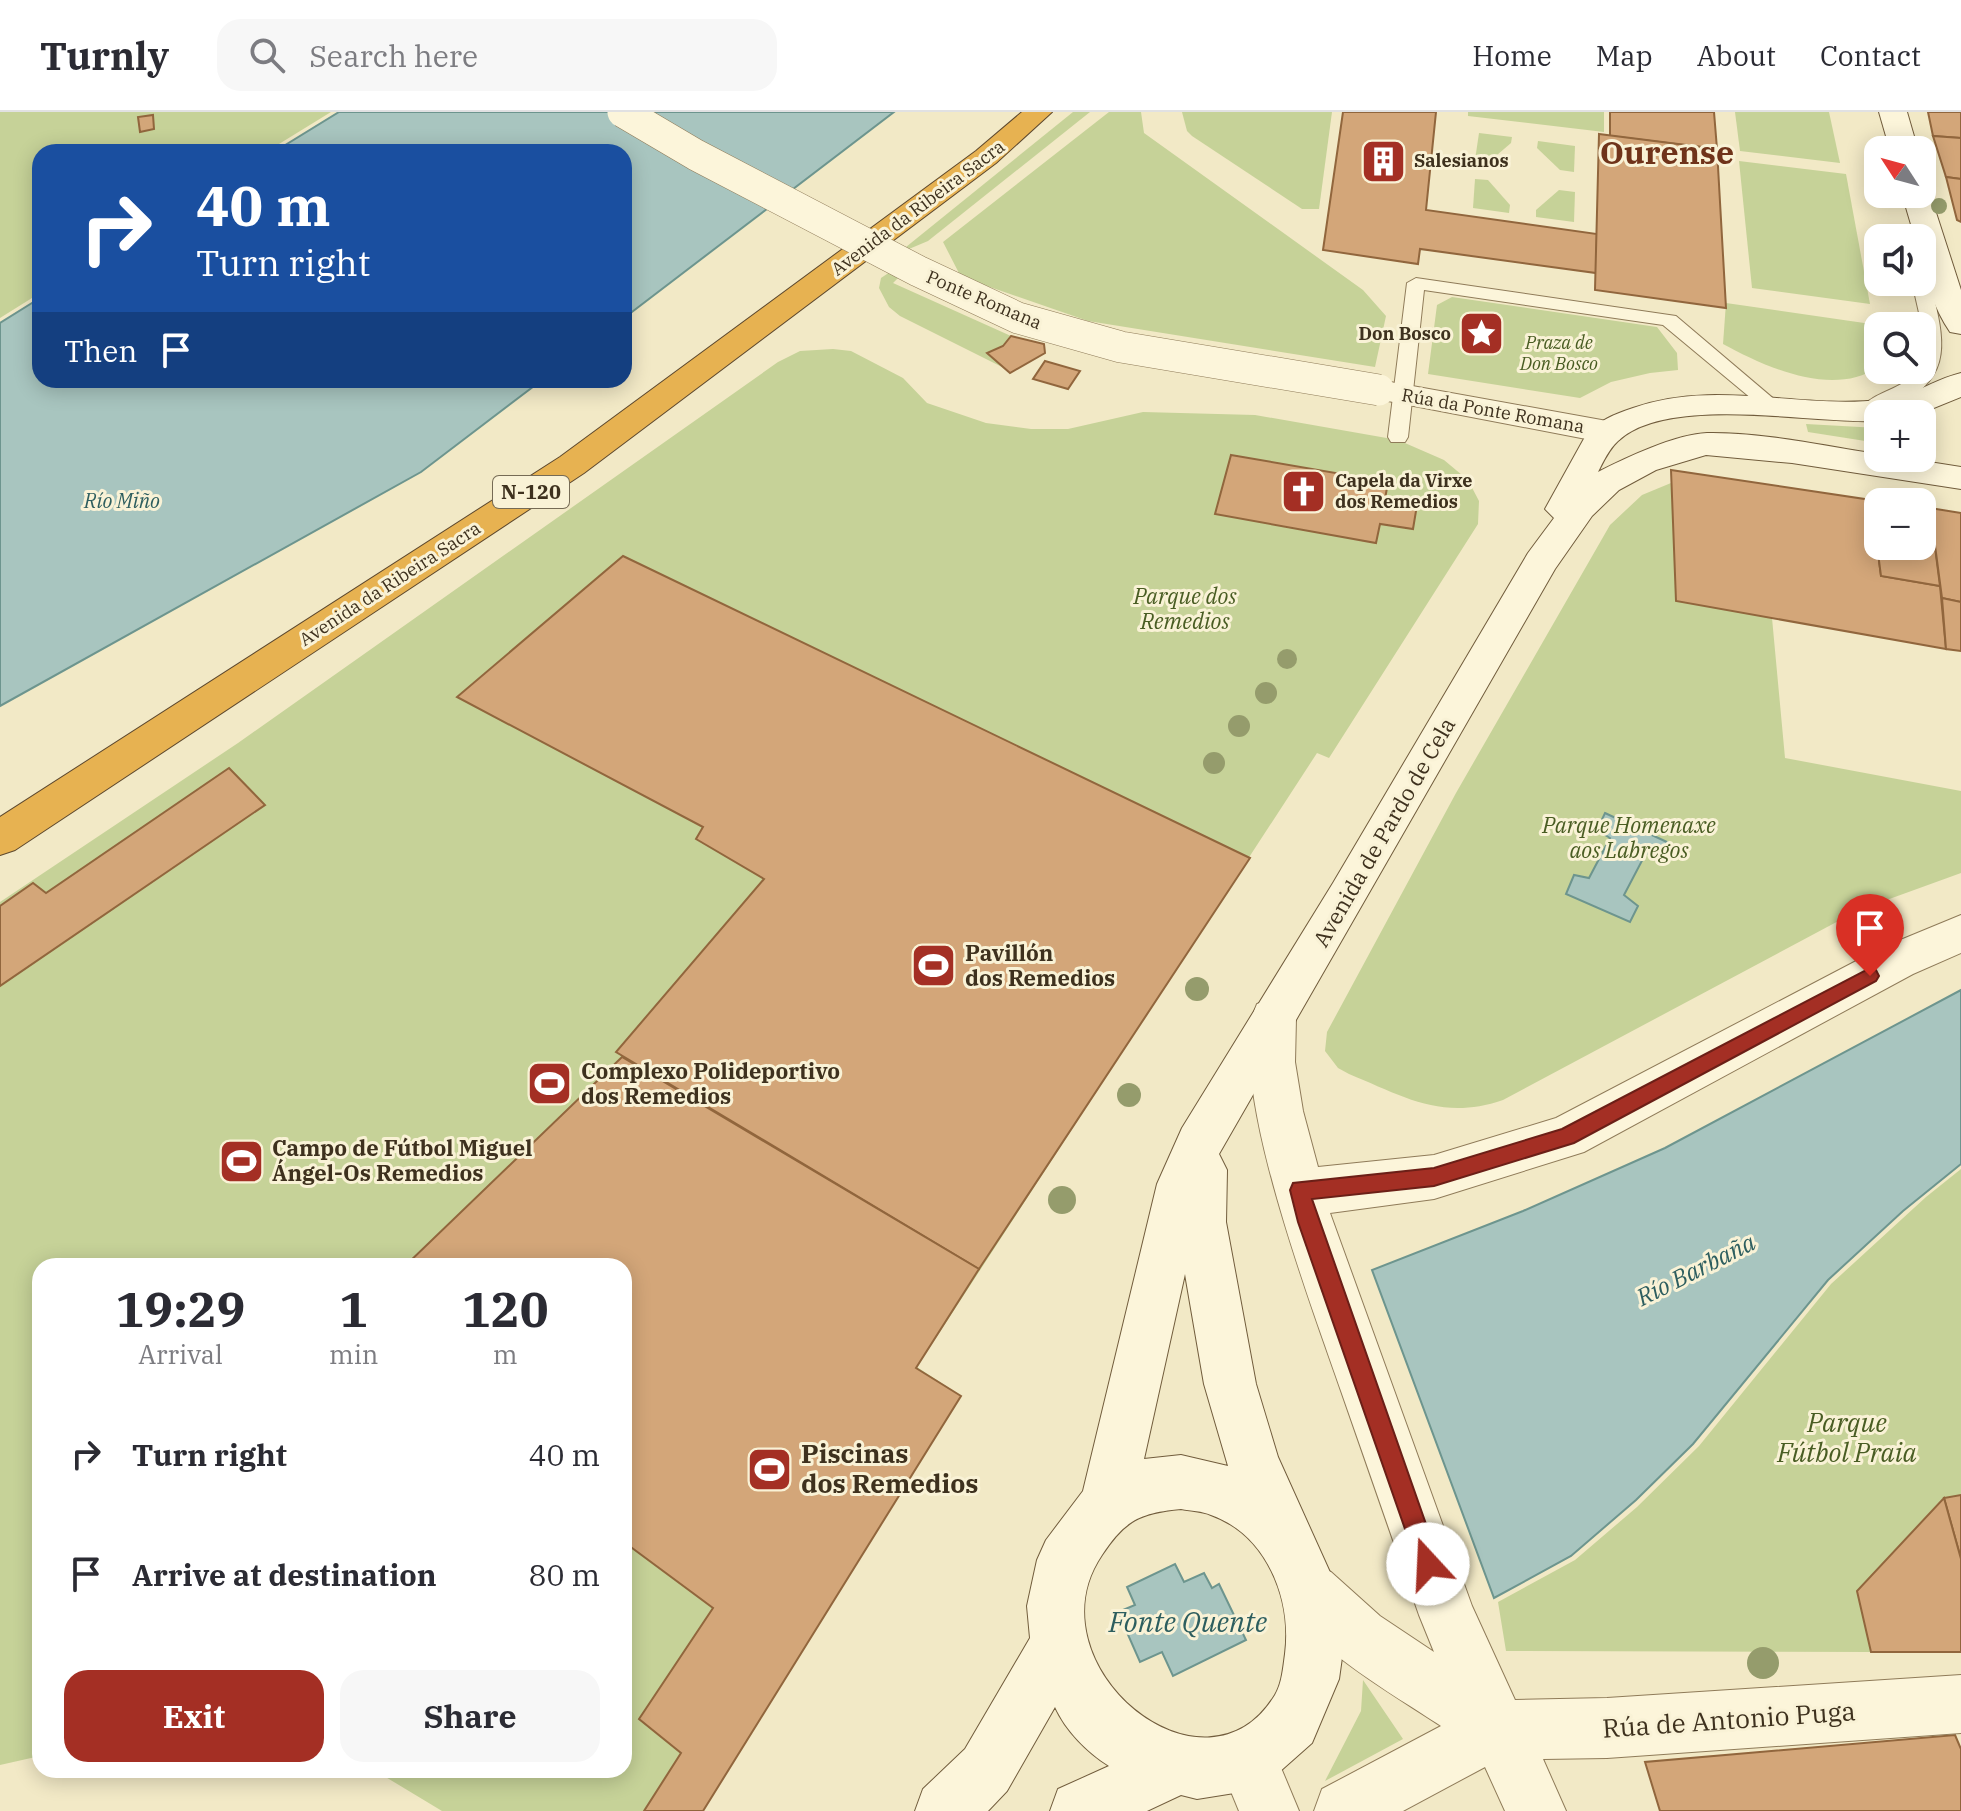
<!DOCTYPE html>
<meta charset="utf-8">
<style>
:root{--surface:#fff;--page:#f7f7f7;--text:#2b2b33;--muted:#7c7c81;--line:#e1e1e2;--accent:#a42f24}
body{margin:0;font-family:"IBM Plex Serif",serif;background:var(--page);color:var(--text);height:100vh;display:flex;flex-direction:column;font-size:30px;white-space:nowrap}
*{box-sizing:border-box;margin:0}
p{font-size:26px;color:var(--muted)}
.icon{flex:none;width:44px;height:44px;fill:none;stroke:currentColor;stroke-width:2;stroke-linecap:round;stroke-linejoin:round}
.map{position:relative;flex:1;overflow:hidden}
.details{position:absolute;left:32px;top:1146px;width:600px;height:520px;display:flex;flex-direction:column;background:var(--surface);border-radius:24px;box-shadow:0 4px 20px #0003}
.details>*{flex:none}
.guide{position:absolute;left:32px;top:32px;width:600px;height:244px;border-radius:24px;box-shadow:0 4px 20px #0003;background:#1a4fa0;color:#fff;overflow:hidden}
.needle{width:52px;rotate:306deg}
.fabs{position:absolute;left:1864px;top:24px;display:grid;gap:16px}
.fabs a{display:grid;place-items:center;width:72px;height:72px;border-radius:16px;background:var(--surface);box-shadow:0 4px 20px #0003;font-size:40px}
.pin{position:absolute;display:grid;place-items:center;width:68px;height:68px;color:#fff;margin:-82px -34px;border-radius:50% 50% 50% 0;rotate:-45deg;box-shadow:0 0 8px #0007}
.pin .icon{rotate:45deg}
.me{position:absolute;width:88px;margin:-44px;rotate:340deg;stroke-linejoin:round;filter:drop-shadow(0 0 6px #0008)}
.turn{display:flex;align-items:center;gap:28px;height:168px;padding:0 32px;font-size:36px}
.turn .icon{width:104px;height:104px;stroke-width:2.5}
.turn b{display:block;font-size:56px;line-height:68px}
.then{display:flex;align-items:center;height:76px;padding:0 32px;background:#0003;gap:16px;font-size:30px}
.eta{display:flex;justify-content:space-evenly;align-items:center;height:136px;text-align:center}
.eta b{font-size:48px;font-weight:800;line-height:56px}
.primary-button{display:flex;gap:16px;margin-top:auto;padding:16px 32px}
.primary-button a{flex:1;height:92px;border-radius:24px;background:var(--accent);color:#fff;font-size:32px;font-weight:800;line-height:92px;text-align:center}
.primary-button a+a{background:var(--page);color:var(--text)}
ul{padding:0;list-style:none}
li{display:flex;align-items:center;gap:24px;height:120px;padding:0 32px}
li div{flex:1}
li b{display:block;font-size:30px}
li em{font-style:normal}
header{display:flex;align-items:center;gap:48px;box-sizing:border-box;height:112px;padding:0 40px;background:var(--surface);border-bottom:2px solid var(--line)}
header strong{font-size:38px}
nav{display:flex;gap:44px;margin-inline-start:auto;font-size:28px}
.search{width:560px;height:72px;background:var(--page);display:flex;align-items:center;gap:20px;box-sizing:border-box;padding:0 28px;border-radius:24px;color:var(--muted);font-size:30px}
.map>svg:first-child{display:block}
</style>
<header>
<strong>Turnly</strong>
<div class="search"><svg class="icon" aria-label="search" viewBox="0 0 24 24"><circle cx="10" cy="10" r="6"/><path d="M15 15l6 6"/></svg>Search here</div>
<nav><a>Home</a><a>Map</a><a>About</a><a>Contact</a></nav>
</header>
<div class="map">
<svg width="1961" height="1699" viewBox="0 0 1961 1699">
<rect width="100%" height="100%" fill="#f2e9c6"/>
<g fill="#c6d298">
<path d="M0,0H331L266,40H40V181L0,206Z"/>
<path d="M1073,0H1090L928,129L909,137L906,135Z"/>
<path d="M1109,0H1141L1144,21L1363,178L1386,204L1375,255L1088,209L961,165L943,130Z"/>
<path d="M1182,0H1332L1319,97H1302L1192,24L1187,19Z"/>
<path d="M1468,0H1604V20L1468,4Z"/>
<path d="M1735,0H1829L1840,51L1740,39Z"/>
<path d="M1479,21L1512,25L1511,31L1490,49L1475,48Z"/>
<path d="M1538,29L1575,34L1574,60L1560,58L1537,36Z"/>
<path d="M1739,49L1846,62L1870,192L1752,176Z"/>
<path d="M1475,67L1488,68L1510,93L1509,101L1473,96Z"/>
<path d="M1559,78L1575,80L1574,110L1536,105V98Z"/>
<path d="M893,158L902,162L893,171L1011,224L1004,256L900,204L889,195L879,176L881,166Z"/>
<path d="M1452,185L1657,215L1677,241L1678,258L1650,261L1611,270L1580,286L1428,262L1437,193Z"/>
<path d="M1726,191L1878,213V255C1833,286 1765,255 1723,232Z"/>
<path d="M833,237L851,239L903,266L927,291L986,311L1031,317H1068L1143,300L1255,303L1398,328L1444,348L1468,368L1479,389L1478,412L1329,646L1317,641L917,1255L961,1284L703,1699H442L374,1658H624V1154H40V1644L0,1653V790L238,631L778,250L800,239Z"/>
<path d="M1806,312L1878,316V331L1808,320Z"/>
<path d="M1671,371L1676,489L1772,506L1785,646L1961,679V761L1859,798L1503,988C1442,1009 1405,985 1349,962L1338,956L1325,939L1327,920L1456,681L1610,413L1642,383Z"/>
<path d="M1961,1057V1383L1943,1386L1857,1479L1871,1540L1506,1539L1498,1490L1575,1448L1637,1395L1699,1334L1831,1172L1926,1085Z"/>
<path d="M1363,1568L1403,1627L1325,1669L1361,1599Z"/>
</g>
<g fill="#a8c5bf" stroke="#6d958e" stroke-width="2">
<path d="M339,0H894L624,206V40H274Z"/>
<path d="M40,186V268H542L421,360L0,594V211Z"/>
<path d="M1605,701L1669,731L1659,746L1646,741L1624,783L1638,794L1630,810L1566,782L1574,763L1589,766L1610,726L1597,718Z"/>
<path d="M1961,878V1052L1903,1099L1828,1168L1693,1332L1636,1388L1571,1444L1494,1486L1372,1158L1523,1099L1665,1036Z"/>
<path d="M1175,1452L1184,1470L1204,1461L1212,1476L1219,1472L1246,1528L1173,1564L1162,1540L1140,1550L1118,1500L1135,1493L1127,1475Z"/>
</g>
<g fill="#d3a679" stroke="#91663d" stroke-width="2">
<path d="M1343,0H1436L1426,98L1597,122L1596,161L1420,137L1418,152L1323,138Z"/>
<path d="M1610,0H1714L1717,37L1610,24Z"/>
<path d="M1928,0H1961V26L1933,24Z"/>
<path d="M153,3L154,17L140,20L138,5Z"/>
<path d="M1599,22L1717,37L1726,196L1595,178Z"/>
<path d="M1933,24L1961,26V67L1946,65Z"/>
<path d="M1946,65L1961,67V110L1957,108Z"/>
<path d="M1011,224L1044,232L1045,241L1010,261L987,241L1003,234Z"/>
<path d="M1045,249L1080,259L1068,277L1033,267Z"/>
<path d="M1231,343L1388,370L1385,387L1417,393L1413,417L1380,412L1376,431L1215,402Z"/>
<path d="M1671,358L1871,388L1881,464L1940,474L1946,537L1676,489Z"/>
<path d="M1871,388L1885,390H1878V434H1922V395L1930,396L1940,474L1881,464Z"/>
<path d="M1930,396L1961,401V490L1942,486Z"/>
<path d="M623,444L1250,746L979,1157L616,940L764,767L696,727L703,715L457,585Z"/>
<path d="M1942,486L1961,490V539L1946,537Z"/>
<path d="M229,656L265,693L0,874V794L33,771L46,781Z"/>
<path d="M622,945L979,1157L916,1256L961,1284L703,1699H644L681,1641L639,1607L713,1496L624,1430V1154H405Z"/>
<path d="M1961,1383V1447L1944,1386Z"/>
<path d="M1944,1386L1961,1447V1540H1871L1857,1479Z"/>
<path d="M1955,1623L1961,1637V1699H1660L1645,1650Z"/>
</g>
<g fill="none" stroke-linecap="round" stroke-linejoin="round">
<defs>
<g id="lane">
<path d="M1922,165L1930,170C1942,219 1957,264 1901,290C1890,295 1877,303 1865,299L1862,295C1876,279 1902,278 1918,258H1922V214L1912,170H1922Z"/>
<path d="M1416,166L1676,204L1781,293L1771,299L1764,297L1663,213L1424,178L1408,325L1405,330H1391L1388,325L1407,171Z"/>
</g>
<g id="street">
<path d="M1379,268L1607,309L1619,312L1624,320L1619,328L1607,331L1367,285L1363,278L1367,271Z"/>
<path d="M1961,803V841L1913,862L1584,1040L1434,1087L1330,1101L1472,1494L1515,1588L1607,1586L1961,1563V1621L1607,1646L1543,1647L1566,1699H1505L1485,1655L1403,1699H1314L1322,1677L1441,1614C1392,1581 1306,1535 1283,1480L1291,1460L1311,1452L1331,1460L1380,1504L1434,1540L1419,1503C1393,1428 1367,1353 1341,1279C1314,1200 1223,964 1257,892L1273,886L1289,892L1296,906L1295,950L1303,999L1318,1055L1434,1043L1556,1006L1881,836Z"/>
<path d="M1248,1618L1269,1627L1299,1699H1239L1218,1648L1227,1627Z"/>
</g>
<g id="secondary">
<path d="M1879,0H1907L1918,38H1890Z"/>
<path d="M1922,75L1930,82L1961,178V222L1950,220C1931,192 1922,159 1922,126H1915L1902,82H1922Z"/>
<path d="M1961,261V285L1919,302H1878V309C1812,312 1668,282 1618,329C1609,337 1603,350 1598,360C1625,346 1676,322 1707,321C1764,320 1823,334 1878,342V346H1904L1961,355V377L1792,351L1706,343L1656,358L1619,378L1592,404L1555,457L1219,1042L1227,1058L1226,1110L1256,1272L1278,1345L1338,1478L1344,1531L1339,1567L1312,1631L1268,1670L1247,1679L1197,1687L1181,1683L1147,1699H1050L1058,1677L1109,1654C1087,1640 1066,1619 1055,1595L1007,1679L988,1699H915L923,1677L965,1637L1030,1526L1027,1494L1037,1448L1046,1428L1083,1379L1157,1072L1182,1016L1333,771L1528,441L1554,406L1545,397L1586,323C1599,308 1615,302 1633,296C1715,267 1797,297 1881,288C1913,285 1932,268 1961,261ZM1185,1162L1204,1272L1228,1354L1181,1343L1144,1347ZM1181,1397C1191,1399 1202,1399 1211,1403C1267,1423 1292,1487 1285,1542C1283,1556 1282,1571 1275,1583C1204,1699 1028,1552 1102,1443C1125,1408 1140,1401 1181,1397Z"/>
</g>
<path id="highway" d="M1022,0H1052L996,51L584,361L15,738L0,743V705L560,345L976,39Z"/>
</defs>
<use href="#lane" stroke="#8f7b59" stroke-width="2"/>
<use href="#street" stroke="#8f7b59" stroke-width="2"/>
<use href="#secondary" stroke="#715c3c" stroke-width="2"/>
<use href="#highway" stroke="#5d482e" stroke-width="2"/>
<use href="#lane" fill="#fcf5da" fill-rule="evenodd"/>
<use href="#street" fill="#fcf5da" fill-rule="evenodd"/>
<use href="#secondary" fill="#fcf5da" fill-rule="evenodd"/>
<use href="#highway" fill="#e7b251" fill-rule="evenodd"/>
<defs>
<path id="street-bridge" d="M623,0L696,43L918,159L1018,206L1121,235L1379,278"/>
</defs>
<use href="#street-bridge" stroke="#8f7b59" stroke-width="32" stroke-linecap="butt"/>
<use href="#street-bridge" stroke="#fcf5da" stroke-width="31"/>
</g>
<g fill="#959c6c">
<circle cx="1939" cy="94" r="8"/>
<circle cx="1287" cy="547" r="10"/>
<circle cx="1266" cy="581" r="11"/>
<circle cx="1239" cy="614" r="11"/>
<circle cx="1214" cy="651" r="11"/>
<circle cx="1197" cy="877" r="12"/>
<circle cx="1129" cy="983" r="12"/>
<circle cx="1062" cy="1088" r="14"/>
<circle cx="1763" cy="1551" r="16"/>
</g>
<path fill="#a42f24" stroke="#6b1f17" stroke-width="2" d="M1870,856L1876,858L1879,864L1876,869L1574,1031L1434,1074L1312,1087L1440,1452L1437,1460L1428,1464L1420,1460L1298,1110L1290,1078L1293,1071L1434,1056L1562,1017Z"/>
<defs>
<symbol id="building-square" viewBox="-11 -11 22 22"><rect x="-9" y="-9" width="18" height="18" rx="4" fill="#a42f24" stroke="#f9f2d6"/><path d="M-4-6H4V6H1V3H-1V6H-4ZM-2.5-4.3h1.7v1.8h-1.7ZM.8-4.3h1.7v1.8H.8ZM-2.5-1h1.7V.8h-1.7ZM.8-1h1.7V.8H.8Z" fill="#fff"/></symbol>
<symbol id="sight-square" viewBox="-11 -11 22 22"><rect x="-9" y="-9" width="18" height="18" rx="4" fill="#a42f24" stroke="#f9f2d6"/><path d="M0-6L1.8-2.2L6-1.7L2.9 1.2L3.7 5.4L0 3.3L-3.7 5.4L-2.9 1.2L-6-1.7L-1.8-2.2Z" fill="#fff"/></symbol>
<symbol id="church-square" viewBox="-11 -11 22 22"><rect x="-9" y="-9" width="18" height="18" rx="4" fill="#a42f24" stroke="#f9f2d6"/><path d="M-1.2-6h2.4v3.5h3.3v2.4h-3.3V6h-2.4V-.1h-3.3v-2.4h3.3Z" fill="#fff"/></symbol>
<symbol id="stadium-square" viewBox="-11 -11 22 22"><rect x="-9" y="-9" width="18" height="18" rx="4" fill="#a42f24" stroke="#f9f2d6"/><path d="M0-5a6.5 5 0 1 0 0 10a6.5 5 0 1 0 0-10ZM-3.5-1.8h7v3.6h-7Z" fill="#fff"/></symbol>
</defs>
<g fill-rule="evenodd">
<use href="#building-square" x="1358" y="24" width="51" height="51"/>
<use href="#sight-square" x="1456" y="196" width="51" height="51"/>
<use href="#church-square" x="1278" y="354" width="51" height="51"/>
<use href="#stadium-square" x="908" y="828" width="51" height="51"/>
<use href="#stadium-square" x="524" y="946" width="51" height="51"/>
<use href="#stadium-square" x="216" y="1024" width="51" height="51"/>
<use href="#stadium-square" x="744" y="1332" width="51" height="51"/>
</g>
<g text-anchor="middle" stroke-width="6" stroke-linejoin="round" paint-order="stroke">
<g font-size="18" font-weight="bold" fill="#3e311e" stroke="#f9f2d6" text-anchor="start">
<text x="1414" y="55">Salesianos</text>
<text x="1451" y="228" text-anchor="end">Don Bosco</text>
<text x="1335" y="375">Capela da Virxe<tspan x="1335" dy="21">dos Remedios</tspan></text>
</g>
<g font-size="18" fill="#3e311e" stroke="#f9f2d6">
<text transform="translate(918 96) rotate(-37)" y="6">Avenida da Ribeira Sacra</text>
<text transform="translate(984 188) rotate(23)" y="6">Ponte Romana</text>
<text transform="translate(1493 299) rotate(10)" y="6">Rúa da Ponte Romana</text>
<text transform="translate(390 472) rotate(-33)" y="6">Avenida da Ribeira Sacra</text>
</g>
<g font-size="18" font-style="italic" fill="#495d23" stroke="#f9f2d6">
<text x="1559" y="237">Praza de<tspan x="1559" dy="21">Don Bosco</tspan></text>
</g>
<rect fill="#f9f2d6" stroke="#766b55" stroke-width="2" x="493" y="364" width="76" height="32" rx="6"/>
<g font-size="20" font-weight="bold" fill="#3e311e">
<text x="531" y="387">N-120</text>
</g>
<g font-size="20" font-style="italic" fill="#2d5e5f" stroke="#f9f2d6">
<text x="122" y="396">Río Miño</text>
</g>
<g font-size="22" font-style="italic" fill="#495d23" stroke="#f9f2d6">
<text x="1185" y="492">Parque dos<tspan x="1185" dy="25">Remedios</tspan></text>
<text x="1629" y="721">Parque Homenaxe<tspan x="1629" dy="25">aos Labregos</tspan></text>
</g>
<g font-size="22" fill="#3e311e" stroke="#f9f2d6">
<text transform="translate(1384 720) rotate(-60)" y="8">Avenida de Pardo de Cela</text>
</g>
<g font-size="22" font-weight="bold" fill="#3e311e" stroke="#f9f2d6" text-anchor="start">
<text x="965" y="849">Pavillón<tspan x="965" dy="25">dos Remedios</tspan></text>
<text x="581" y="967">Complexo Polideportivo<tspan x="581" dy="25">dos Remedios</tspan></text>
<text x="272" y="1044">Campo de Fútbol Miguel<tspan x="272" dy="25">Ángel-Os Remedios</tspan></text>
</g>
<g font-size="24" font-style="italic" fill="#2d5e5f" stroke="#f9f2d6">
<text transform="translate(1696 1158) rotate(-27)" y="8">Río Barbaña</text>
</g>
<g font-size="26" font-style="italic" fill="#495d23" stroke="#f9f2d6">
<text x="1847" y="1320">Parque<tspan x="1847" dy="30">Fútbol Praia</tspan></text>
</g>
<g font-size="26" font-weight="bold" fill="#3e311e" stroke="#f9f2d6" text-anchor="start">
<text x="801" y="1351">Piscinas<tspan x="801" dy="30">dos Remedios</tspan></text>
</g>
<g font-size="26" fill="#3e311e" stroke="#f9f2d6">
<text transform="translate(1729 1608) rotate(-4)" y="9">Rúa de Antonio Puga</text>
</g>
<g font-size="28" font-style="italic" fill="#2d5e5f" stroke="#f9f2d6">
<text x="1188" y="1520">Fonte Quente</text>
</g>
<g font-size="32" font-weight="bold" fill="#6f331a" stroke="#f9f2d6">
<text x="1667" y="52">Ourense</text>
</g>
</g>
</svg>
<div class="fabs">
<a><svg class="needle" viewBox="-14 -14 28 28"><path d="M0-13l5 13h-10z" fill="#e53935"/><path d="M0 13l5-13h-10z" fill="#7c7c81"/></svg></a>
<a><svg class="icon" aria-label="sound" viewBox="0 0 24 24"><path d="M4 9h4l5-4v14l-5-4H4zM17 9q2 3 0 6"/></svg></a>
<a><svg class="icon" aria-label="search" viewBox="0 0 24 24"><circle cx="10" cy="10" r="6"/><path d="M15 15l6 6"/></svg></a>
<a>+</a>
<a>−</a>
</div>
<div class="pin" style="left:1870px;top:864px;background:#d93025"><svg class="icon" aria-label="arrive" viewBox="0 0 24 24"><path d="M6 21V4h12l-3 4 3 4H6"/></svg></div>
<svg class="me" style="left:1428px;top:1452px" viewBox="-20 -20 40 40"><circle r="19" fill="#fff"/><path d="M0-13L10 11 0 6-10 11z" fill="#a42f24"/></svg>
<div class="guide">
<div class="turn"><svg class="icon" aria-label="right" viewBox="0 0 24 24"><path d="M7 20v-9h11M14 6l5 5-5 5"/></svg><div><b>40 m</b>Turn right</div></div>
<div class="then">Then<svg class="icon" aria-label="arrive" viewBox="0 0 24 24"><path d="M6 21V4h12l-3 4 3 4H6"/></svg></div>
</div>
<section class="details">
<div class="eta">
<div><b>19:29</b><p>Arrival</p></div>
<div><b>1</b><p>min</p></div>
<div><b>120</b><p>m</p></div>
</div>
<ul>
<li><svg class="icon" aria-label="right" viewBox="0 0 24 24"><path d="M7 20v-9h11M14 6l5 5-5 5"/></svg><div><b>Turn right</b></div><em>40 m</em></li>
<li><svg class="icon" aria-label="arrive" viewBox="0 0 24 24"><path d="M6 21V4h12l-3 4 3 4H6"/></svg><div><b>Arrive at destination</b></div><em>80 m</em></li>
</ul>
<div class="primary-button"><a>Exit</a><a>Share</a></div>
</section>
</div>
